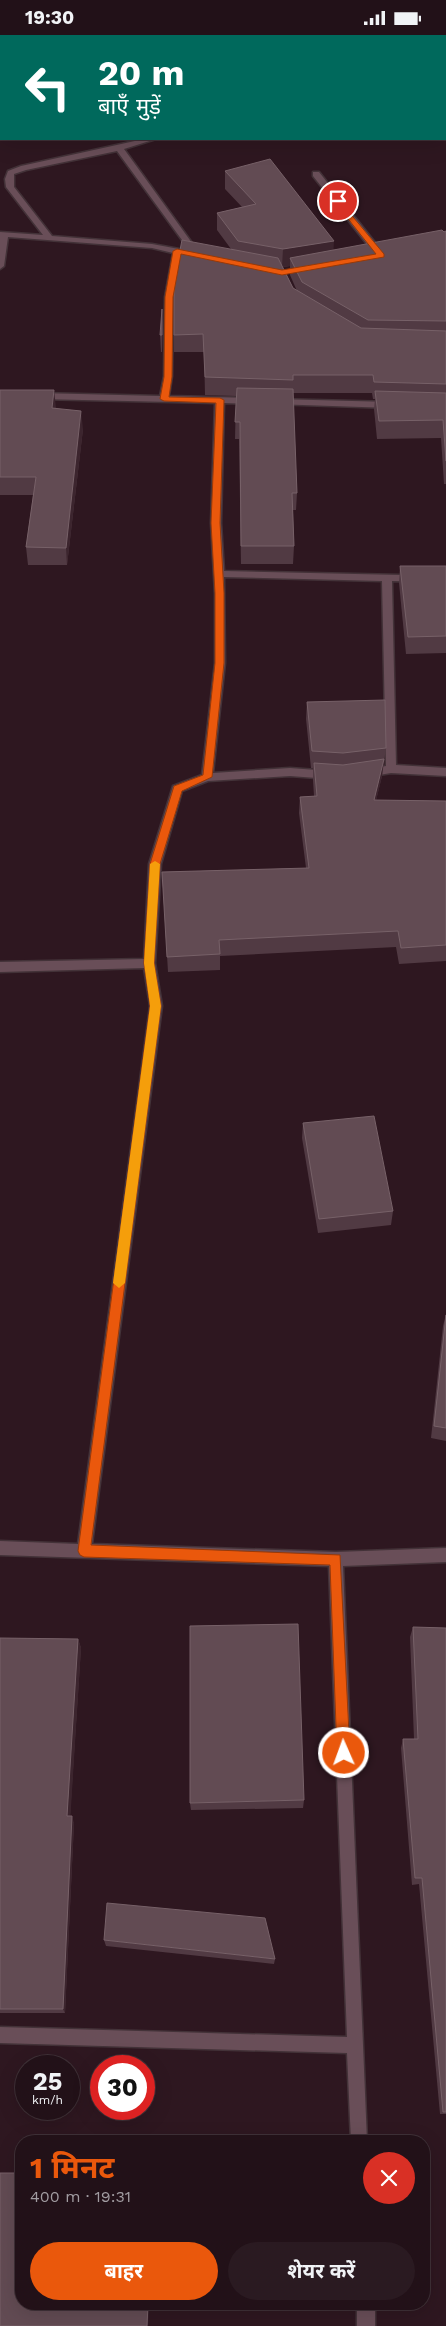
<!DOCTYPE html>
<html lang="hi">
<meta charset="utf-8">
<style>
:root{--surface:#221118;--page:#2a1a21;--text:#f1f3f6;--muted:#a29da2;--line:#3f3137;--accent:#ea580c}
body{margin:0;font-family:"Work Sans","Noto Sans Devanagari",sans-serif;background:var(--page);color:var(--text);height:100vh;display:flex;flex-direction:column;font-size:19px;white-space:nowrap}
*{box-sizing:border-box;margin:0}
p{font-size:16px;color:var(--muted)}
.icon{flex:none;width:28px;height:28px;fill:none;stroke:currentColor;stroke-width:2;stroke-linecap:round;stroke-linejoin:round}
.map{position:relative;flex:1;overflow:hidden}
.drawer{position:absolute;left:15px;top:2100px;width:415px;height:175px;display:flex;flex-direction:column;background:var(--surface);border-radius:20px;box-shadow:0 5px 20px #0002,0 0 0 1px var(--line)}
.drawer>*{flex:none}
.guide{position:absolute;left:0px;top:0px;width:446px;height:105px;box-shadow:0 5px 20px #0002,0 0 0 1px var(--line);background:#00695c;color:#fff;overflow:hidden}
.speed{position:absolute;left:15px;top:2020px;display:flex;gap:10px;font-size:25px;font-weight:700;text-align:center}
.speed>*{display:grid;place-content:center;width:65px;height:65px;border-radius:50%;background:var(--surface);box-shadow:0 5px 20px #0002,0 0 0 1px var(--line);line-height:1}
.speed small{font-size:12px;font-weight:400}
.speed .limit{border:8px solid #d22;background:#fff;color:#111}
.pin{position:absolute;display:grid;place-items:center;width:42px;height:42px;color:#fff;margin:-21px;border:2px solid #fff;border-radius:50%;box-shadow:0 1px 5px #0007}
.me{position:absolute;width:55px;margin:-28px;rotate:358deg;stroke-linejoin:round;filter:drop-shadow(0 0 4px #0008)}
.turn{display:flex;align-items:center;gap:18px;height:105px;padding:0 15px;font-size:22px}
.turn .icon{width:65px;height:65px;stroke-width:2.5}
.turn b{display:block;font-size:35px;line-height:42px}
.round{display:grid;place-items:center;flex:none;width:52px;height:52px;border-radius:26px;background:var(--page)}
.headline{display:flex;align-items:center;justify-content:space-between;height:85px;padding:0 15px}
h1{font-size:30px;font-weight:700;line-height:38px;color:var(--accent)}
.button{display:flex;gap:10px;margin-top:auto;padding:10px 15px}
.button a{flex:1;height:58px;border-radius:30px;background:var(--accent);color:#fff;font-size:20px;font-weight:700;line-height:58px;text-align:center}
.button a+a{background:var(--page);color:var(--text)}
.status{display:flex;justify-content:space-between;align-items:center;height:35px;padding:0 25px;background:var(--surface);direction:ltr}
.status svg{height:14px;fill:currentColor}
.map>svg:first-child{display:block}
</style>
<div class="status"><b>19:30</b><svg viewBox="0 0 49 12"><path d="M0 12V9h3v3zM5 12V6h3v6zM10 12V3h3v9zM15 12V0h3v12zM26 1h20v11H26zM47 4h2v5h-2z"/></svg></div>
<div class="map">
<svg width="446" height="2291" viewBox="0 0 446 2291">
<rect width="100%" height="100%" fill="#2e1720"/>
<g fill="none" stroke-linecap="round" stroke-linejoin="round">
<defs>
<g id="minor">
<path d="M392,0H400L401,1H393Z"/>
<rect x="445" y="31" width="1" height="4"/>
<path d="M144,104H156L124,114L200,219L196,222L181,219L173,262L172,341L169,361L254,363L258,366L254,369L224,368L221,488L224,536L446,541V547L392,546L396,730L446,733V741L391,738L367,742L362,738L363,735L386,731L382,546L224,542L225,628L213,738L290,733L330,736L335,740L330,744L290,741L208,746L182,756L161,829L155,928L162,971L92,1509L336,1517L446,1513V1527L343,1531L367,2106H351L347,2018L0,2008V1992L347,2002L329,1531L0,1520V1506L78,1509L150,971L144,933L0,937V927L144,924L149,829L173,751L202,740L215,628V559L211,488L215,368L39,364L35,361L39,358L160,361L164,341L165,262L173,218L152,213L8,202L4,231L0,234V197L43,200L6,152L5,144L8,136L21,131ZM117,116L190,216L152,209L52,201L14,152V139L26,135Z"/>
<path d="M313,137H319L384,219V223H378L313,141Z"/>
<path d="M276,364L391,367L395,370L391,373L273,369L272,367Z"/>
<rect x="357" y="2269" width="18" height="22"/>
</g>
</defs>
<use href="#minor" stroke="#433238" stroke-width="3"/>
<use href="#minor" fill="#694e58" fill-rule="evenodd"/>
</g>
<g fill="#513a43" fill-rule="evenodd">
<path d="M225,136L334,215L446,196V449H444L441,403L377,404L374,374L375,364H373L372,358H293L297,458L296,475H293L294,511L293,529H241L239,404H235L236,361L205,360L204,317H174V300L231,214L217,195V178L242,172L225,154ZM290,231V240L297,256L293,253L283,232Z"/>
<path d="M163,292L162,317H161L160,300Z"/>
<path d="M0,355L56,373L83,394L67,530H28L26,512L33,460H0Z"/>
<path d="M400,531H446V618L406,619L399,548Z"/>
<path d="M307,667L386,713L382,741L376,765L446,766V926L399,929L396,912L220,921V935L168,937L162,837L306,833L299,778L300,762L314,761L313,745V733H311L306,684Z"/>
<path d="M303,1088L393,1176L391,1190L318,1198L302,1103Z"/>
<path d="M446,1279V1406L431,1403L443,1291Z"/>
<path d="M413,1592L446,1593V2079H440L419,1849L412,1850L401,1713L403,1704H414L410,1602Z"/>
<path d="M0,1603L78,1604L81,1613L70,1781L74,1788L65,1978H0Z"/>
<path d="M304,1765L303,1773L191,1775L190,1768Z"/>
<path d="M104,1905L275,1924L274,1929L106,1911Z"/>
</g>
<g fill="#3c252e">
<rect x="0" y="19" width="1" height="17"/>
<path d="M334,206L333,224L290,223V231L282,232L283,214Z"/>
<path d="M162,274L163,292L162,317Z"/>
<path d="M54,355L56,373H52Z"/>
<path d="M81,376L83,394L67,530L66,513Z"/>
<path d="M384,724L382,741L372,782L374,765Z"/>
<path d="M78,1604L81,1613L70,1788L67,1781Z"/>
<path d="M72,1781L74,1788L65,1978L63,1974Z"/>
<path d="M148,2269H149L148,2291H147Z"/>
</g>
<g fill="#624b53" stroke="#776168">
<path d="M0,0H4L5,1H1V19H0Z"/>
<path d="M270,124L334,206L283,214L238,206L217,178L256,169L225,136Z"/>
<path d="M442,195L444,197L446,196V286L368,285L302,247L290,223Z"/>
<path d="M182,205L278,223L293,253L361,293L446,296V349L374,347L373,340H293V345L205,342L203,299L174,300V245Z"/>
<path d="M162,274V300H160Z"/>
<path d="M237,353L293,354L297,458H292L294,511H241L240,387H235Z"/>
<path d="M0,355H54L52,373L81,376L66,513L26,512L36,442H0Z"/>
<path d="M375,356L446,358V426L443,385L379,386Z"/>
<path d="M400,531H446V601L408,602Z"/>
<path d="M385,665L386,713L343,718L312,716L307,667Z"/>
<path d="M384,724L374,765L446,766V910L401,913L398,896L219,905L220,919L167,922L162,837L309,833L300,762L317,761L314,728L343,730Z"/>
<path d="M374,1081L393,1176L319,1184L303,1088Z"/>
<path d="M446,1280V1393L434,1391Z"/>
<path d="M298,1589L304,1765L190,1768V1591Z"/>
<path d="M413,1592L446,1593V2077H443L422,1843H415L403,1704H418Z"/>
<path d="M0,1603L78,1604L67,1781H72L63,1974H0Z"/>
<path d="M107,1868L265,1883L275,1924L104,1905Z"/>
<path d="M0,2138H21V2269H148L147,2291H0Z"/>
</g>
<path fill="#ea580c" stroke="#983908" d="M338,164L384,219V222L282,240L181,219L173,262L172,342L169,362L220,363L224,365L220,488L224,558V628L212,742L182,756L160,829L154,928L161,971L91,1510L340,1520L350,1718L348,1723L344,1725L339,1723L337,1718L330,1530L84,1522L80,1520L78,1516L150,971L144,928L150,829L174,751L203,740L215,628V558L211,488L216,368L164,366L160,364L164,342L165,262L173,216L177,214L282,235L376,219L334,166Z"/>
<path fill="#f59e0b" d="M155,826L160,829L154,928L161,971L125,1248L119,1253L113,1248L150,971L144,928L150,829Z"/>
</svg>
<div class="speed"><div>25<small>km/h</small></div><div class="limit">30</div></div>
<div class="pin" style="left:338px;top:166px;background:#d93025"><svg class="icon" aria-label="arrive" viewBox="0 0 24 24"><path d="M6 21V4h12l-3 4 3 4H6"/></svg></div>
<svg class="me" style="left:344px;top:1718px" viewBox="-20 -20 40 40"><circle r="17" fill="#ea580c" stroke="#fff" stroke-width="3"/><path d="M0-11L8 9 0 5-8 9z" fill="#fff"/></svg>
<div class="guide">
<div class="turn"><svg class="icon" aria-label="left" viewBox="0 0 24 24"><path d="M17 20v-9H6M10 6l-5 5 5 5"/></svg><div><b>20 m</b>बाएँ मुड़ें</div></div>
</div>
<section class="drawer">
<div class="headline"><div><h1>1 मिनट</h1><p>400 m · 19:31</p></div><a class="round" style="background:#d93025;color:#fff"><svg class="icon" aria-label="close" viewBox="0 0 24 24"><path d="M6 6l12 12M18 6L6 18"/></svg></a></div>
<div class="button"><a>बाहर</a><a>शेयर करें</a></div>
</section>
</div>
